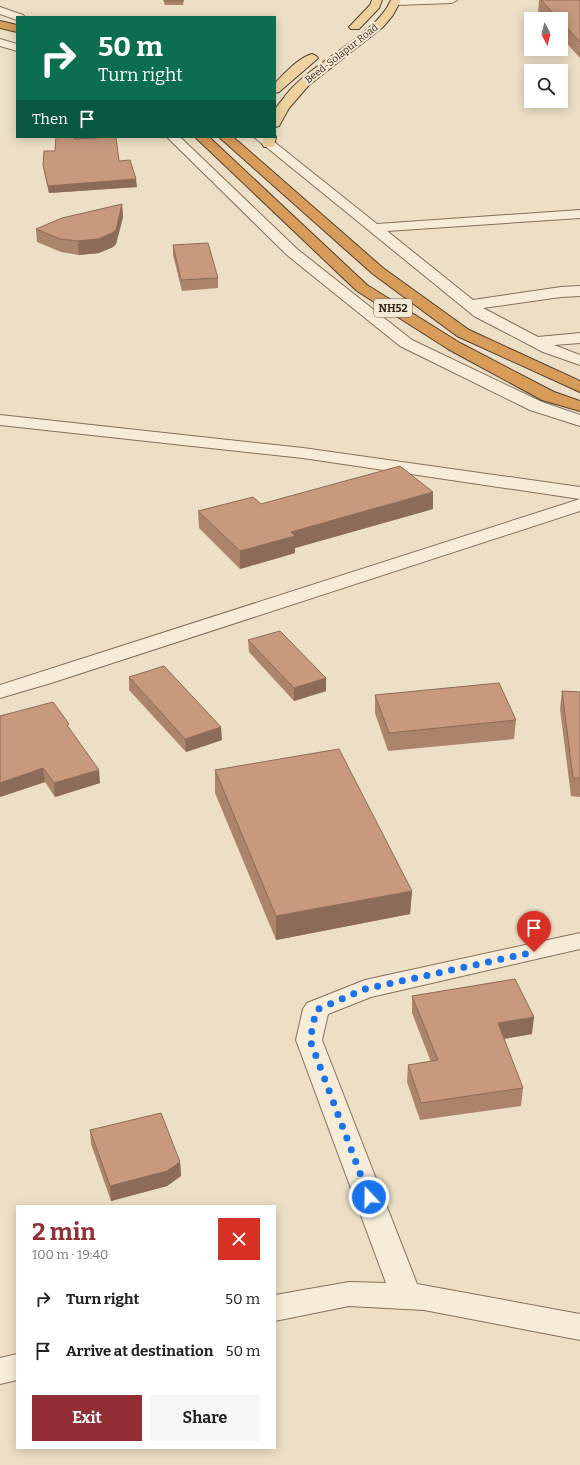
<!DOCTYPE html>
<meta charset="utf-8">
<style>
:root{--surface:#fff;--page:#f6f6f6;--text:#222;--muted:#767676;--accent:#922f34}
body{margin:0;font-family:Bitter,serif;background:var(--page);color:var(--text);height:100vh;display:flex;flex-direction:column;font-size:15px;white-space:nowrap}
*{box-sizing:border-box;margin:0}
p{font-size:13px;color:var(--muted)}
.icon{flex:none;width:22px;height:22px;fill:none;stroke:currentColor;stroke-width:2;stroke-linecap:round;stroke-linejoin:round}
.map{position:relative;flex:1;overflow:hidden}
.details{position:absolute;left:16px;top:1205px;width:260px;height:244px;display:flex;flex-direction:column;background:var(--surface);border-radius:0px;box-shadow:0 2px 10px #0003}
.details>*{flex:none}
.guide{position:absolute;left:16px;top:16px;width:260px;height:122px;border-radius:0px;box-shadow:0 2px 10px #0003;background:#0b6e4f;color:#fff;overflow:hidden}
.needle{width:26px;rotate:173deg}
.buttons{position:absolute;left:524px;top:12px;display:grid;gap:8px}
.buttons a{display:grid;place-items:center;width:44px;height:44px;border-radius:0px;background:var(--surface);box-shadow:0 2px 10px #0003;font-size:20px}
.pin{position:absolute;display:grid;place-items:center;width:34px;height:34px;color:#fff;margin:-41px -17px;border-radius:50% 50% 50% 0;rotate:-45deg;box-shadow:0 0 4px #0007}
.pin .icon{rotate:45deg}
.me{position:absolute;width:44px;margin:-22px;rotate:339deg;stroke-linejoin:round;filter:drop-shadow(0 0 3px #0008)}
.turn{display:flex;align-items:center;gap:14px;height:84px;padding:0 16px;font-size:18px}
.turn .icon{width:52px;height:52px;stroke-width:2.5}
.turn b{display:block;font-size:28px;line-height:34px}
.then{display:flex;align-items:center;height:38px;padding:0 16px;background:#0003;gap:8px;font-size:15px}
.round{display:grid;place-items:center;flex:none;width:42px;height:42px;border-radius:0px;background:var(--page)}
.head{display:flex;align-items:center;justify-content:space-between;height:68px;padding:0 16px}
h1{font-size:24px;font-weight:700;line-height:30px;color:var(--accent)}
.action{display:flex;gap:8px;margin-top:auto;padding:8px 16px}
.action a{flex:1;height:46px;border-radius:0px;background:var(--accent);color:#fff;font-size:16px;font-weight:700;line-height:46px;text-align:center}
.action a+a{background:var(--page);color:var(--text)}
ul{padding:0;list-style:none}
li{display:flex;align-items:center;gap:12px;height:52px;padding:0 16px}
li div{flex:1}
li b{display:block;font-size:15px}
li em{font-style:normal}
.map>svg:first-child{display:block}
</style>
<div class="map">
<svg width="580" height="1465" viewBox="0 0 580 1465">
<rect width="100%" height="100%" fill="#ecdfc5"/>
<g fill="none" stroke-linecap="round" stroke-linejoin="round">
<defs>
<g id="minor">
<path d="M392,0H457L452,3L396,5L392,4L391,2Z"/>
<path d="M0,7L23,15L25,17H17V20L0,14Z"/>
<path d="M0,39L17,44V51L0,46Z"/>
<path d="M167,137H180L297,249L412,340L542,402L580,415V426L530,410L400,346L287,255Z"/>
<path d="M254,137H268L377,224L580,210V218L387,231L473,300L561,287L580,286V296L561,297L483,308L538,337L580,333V343L554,345L580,355V365L543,352L474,316Z"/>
<path d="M0,415L303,448L580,487V499L303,458L0,425Z"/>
<path d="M580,499V511L51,683L0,698V685Z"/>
<path d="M580,933V949L371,997L328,1014L322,1040L417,1284L580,1314V1340L424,1310L349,1306L275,1321V1295L349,1282L386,1283L296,1040L303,1009L307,1003L365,980Z"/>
<path d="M17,1354V1380L0,1384V1358Z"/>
</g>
<g id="major">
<path d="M372,0H382L379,8L359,29H351L349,27L351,25L370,5Z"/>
<path d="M391,0H401L393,15L383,27L309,85L289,108L279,126L275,127C275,122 274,116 275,111C276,106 282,101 285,96C311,62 376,36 391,0Z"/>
<path d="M312,54L316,56L318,58L316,60L279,92L275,93V83C285,73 298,58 312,54Z"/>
<path d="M275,135L276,137L274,147H264L262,144L264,137H275Z"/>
</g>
<g id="highway">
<path d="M0,21L17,25V32L0,28Z"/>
<path d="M195,137H209L367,285L460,343L554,392L580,401V411L542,400L448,349L357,291Z"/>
<path d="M219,137H233L383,268L469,330L580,381V392L457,336L373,274Z"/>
</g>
</defs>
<use href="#minor" stroke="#86705c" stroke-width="2"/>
<use href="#major" stroke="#543f30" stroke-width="2"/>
<use href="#highway" stroke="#543f30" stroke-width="2"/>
<use href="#minor" fill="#f7ecd8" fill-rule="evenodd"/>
<use href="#major" fill="#edd19f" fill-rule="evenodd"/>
<use href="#highway" fill="#d79b5a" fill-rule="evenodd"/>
</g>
<g fill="#ac846c">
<path d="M163,0H184L183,5H165Z"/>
<path d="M539,0H580V58L561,37V19H545L538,12Z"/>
<path d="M56,137H77V139L119,161L137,187L49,193L44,172L43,165L55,151Z"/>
<path d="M122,204L123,217L116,244L113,247L99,253L79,255L61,252L37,242L36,229Z"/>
<path d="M173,245L218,278V288L182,291L173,255Z"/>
<path d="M261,504L433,509L295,548V553L240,569L199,528L198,511Z"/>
<path d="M248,640L326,691L294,701L249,652Z"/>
<path d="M129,677L222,740L186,752L129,690Z"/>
<path d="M562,691L580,692V797L571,796L560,709Z"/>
<path d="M375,695L516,720L514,739L388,751L375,713Z"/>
<path d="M0,716L69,728L100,783L55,797L45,782L0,797Z"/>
<path d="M215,770L412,891L410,914L276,940L215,793Z"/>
<path d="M412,996L532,1034L504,1039L523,1088L521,1106L420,1120L407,1082L408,1065L431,1062L412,1013Z"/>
<path d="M90,1130L180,1162L181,1176L167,1186L111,1201L91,1144Z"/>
</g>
<g fill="#8c6b58">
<path d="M136,179L137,187L49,193L48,186Z"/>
<path d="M122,204L123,217L116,244L113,247L99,253L79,255L78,241Z"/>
<path d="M433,492V509L295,548V553L240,569V551L291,532Z"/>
<path d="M326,678V691L294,701V688Z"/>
<path d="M221,727L222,740L186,752L185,739Z"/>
<path d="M43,768L45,782L0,797V783Z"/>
<path d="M99,770L100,783L55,797L54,783Z"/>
<path d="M412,891L410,914L276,940V916Z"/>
<path d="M534,1017L532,1034L496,1040L498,1023Z"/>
<path d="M180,1162L181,1176L167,1186L111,1201L110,1186Z"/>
</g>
<g fill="#c8997d" stroke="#8c6b58">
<path d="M164,0H183V1H165Z"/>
<path d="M541,0H580V42L561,21V19H559Z"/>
<path d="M56,137H75L74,139L116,137L119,161L130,160L136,179L48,186L43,165L44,151H55Z"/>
<path d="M122,204L116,230L112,233L98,239L78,241L60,239L36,229L62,218Z"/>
<path d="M208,243L218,278L181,280L173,245Z"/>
<path d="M400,466L433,492L291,532L295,536L240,551L198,511L253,497L261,504Z"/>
<path d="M280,631L326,678L294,688L248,640Z"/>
<path d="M164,666L221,727L185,739L129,677Z"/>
<path d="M499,683L516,720L389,733L375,695Z"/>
<path d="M562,691L580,692V778H573Z"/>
<path d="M53,702L69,724L67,725L99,770L54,783L43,768L0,783V716Z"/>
<path d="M339,749L412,891L276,916L215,770Z"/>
<path d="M515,979L534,1017L498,1023L523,1088L421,1103L408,1065L438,1060L412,996Z"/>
<path d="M161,1113L180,1162L167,1171L110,1186L90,1130Z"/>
</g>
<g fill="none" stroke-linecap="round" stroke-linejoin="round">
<path stroke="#1a73e8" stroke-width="7" stroke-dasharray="0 12.6" d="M369,1197L310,1040L316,1010L365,989L534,952"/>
</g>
<g text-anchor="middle" stroke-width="4" stroke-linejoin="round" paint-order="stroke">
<g font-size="10" fill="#37291f" stroke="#f4e9d4">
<text transform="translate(341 53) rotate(-38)" y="4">Beed-Solapur Road</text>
</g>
<rect fill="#f4e9d4" stroke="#706355" stroke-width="1" x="374" y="299" width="38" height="18" rx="3"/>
<g font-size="11" font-weight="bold" fill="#37291f">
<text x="393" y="312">NH52</text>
</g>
</g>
</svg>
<div class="buttons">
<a><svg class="needle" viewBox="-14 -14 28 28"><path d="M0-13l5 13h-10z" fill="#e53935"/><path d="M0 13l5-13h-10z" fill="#767676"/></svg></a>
<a><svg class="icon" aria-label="search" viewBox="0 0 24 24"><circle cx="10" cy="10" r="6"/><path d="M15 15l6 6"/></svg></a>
</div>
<div class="pin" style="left:534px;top:952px;background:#d93025"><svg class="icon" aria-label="arrive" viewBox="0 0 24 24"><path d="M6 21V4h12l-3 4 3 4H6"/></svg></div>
<svg class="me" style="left:369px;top:1197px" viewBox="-20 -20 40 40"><circle r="17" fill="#1a73e8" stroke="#fff" stroke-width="3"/><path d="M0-11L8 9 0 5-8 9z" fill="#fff"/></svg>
<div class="guide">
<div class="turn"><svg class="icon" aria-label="right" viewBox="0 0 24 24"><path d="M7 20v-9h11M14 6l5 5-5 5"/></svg><div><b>50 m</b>Turn right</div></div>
<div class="then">Then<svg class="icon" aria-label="arrive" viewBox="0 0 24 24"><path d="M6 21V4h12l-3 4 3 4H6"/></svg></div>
</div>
<section class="details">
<div class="head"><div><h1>2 min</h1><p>100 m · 19:40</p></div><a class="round" style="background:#d93025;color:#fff"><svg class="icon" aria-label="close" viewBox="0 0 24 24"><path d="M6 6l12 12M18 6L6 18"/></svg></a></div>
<ul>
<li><svg class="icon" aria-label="right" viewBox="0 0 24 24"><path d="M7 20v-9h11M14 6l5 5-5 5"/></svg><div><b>Turn right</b></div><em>50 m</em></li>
<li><svg class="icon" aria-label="arrive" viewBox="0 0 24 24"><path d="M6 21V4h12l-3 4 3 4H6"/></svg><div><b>Arrive at destination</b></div><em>50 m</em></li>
</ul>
<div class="action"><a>Exit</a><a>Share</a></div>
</section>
</div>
